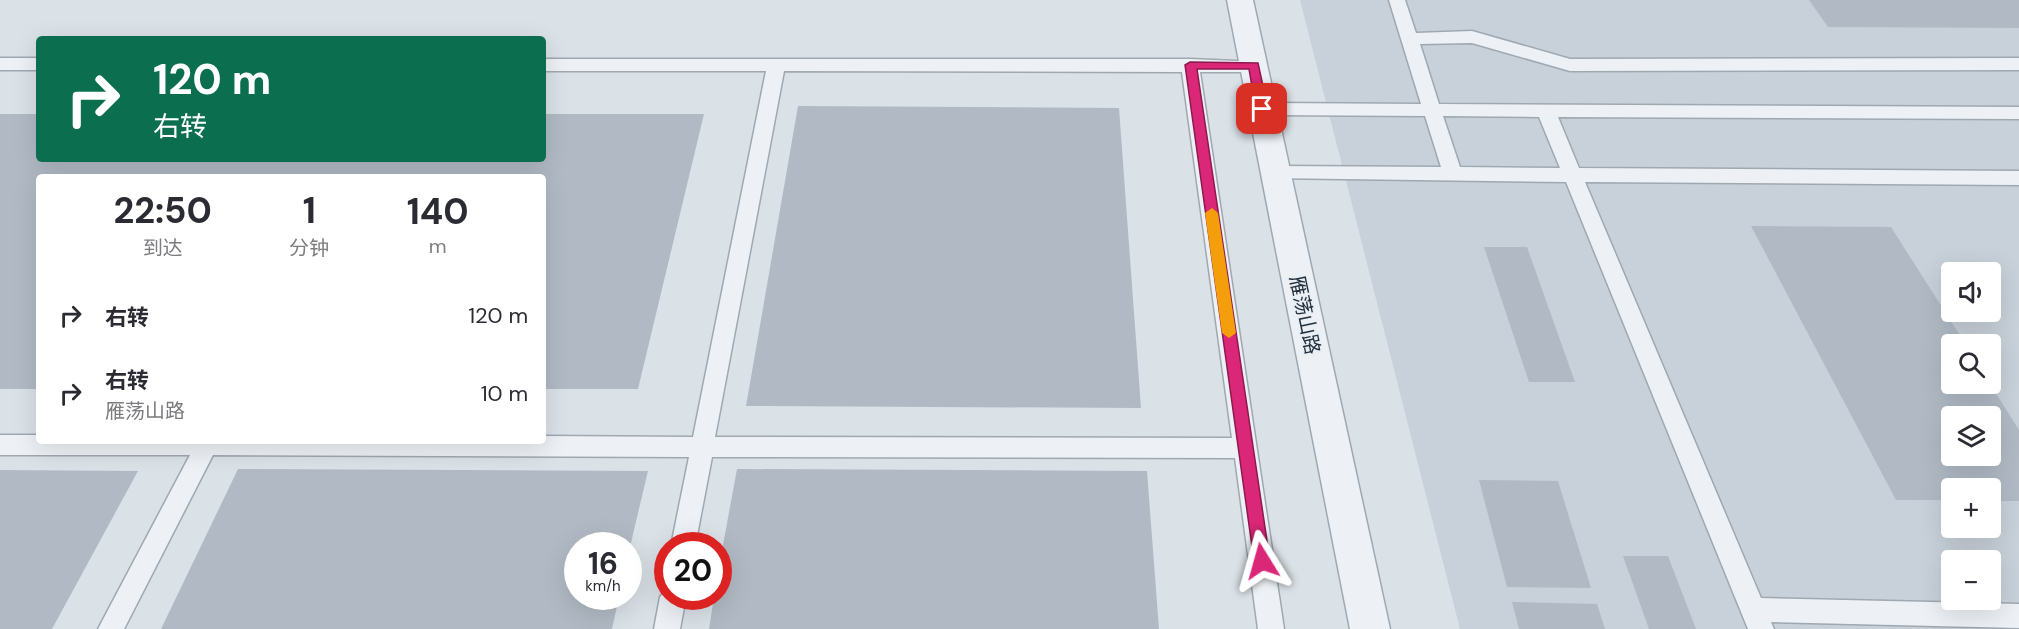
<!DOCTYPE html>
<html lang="zh">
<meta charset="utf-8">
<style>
:root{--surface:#fff;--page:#f7f7f7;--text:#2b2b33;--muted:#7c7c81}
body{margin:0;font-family:"DM Sans","Noto Sans SC",sans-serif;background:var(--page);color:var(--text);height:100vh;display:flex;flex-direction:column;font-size:22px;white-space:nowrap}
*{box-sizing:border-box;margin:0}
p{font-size:20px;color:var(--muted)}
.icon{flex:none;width:33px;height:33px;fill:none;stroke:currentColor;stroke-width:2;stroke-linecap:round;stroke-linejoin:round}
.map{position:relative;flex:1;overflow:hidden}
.panel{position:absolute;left:36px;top:174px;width:510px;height:270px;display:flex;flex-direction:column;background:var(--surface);border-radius:6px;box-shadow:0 6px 24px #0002}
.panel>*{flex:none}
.guide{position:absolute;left:36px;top:36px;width:510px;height:126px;border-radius:6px;box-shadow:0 6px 24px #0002;background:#0b6e4f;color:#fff;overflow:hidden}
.controls{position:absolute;left:1941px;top:262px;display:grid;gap:12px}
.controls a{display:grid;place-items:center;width:60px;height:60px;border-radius:6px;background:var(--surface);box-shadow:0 6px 24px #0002;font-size:30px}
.speed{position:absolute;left:564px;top:532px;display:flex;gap:12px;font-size:30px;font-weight:700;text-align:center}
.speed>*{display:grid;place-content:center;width:78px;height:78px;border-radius:50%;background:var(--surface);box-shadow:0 6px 24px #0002;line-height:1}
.speed small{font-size:15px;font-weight:400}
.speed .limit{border:9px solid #d22;background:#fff;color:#111}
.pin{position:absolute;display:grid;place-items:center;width:51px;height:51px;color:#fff;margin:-26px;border-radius:12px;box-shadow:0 3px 9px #0006}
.me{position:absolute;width:66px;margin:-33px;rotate:352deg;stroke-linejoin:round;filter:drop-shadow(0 0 4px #0008)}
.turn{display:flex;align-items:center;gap:21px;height:126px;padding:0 18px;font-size:27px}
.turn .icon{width:78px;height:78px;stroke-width:2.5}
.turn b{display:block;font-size:42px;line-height:51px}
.eta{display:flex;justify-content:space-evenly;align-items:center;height:102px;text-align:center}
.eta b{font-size:36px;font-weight:700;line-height:42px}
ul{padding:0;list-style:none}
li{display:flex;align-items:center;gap:18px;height:78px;padding:0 18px}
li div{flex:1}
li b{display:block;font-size:22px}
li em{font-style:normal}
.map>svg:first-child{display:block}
</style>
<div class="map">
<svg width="2019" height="629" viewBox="0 0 2019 629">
<rect width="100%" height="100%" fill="#dae1e7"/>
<path fill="#c8d0d9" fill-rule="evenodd" d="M1300,0H2019V629H1460ZM1952,273H1990V312H1952ZM1952,345H1990V384H1952ZM1952,417H1990V456H1952ZM1952,489H1990V528H1952ZM1952,561H1990V600H1952Z"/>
<g fill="#b1bac4" fill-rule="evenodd">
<path d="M1809,0H2019V28L1828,27Z"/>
<path d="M798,106L1119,108L1141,408L746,406Z"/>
<path d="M0,114H39V159H543V114H704L638,389H543V177H39V389H0Z"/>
<path d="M1751,226L1891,227L1966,345H1952V384H1990L2019,430V501H1990V489H1952V500H1896ZM1952,417H1990V456H1952Z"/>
<path d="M1484,247H1527L1575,382H1529Z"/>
<path d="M238,469L648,471L629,551L628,546H578V597H619L612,629H161Z"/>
<path d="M737,469L1147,471L1159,629H709L714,597H718V572Z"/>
<path d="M0,470L138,471L52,629H0Z"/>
<path d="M1479,480L1558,481L1591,588L1507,587Z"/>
<path d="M1623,556H1668L1696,629H1649Z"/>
<path d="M1512,602L1597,604L1605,629H1519Z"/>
</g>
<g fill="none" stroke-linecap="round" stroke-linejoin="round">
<defs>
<g id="service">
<path d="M1389,0H1405L1416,33L1472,31L1570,59L2019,58V70L1570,71L1472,43L1420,44L1439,104L2019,107V119L1558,117L1579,168L2019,171V185L1585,182L1761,598L2019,604V628L1771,622L1774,629H1748L1566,182L1268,178L1266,173L1268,168L1275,166L1441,167L1425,116L1262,115L1256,113L1253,109L1256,105L1262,103L1421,104ZM1443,116L1539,117L1560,168L1460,167Z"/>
<rect x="0" y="58" width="39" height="12"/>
<path d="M543,59H1190L1260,62L1263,66L1254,72H1200L1284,629H1258L1235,458L712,457L695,546H671L689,457L213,455L124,629H98L190,455H0V435H39V441H543V436L693,437L766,71H543ZM784,71L1182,72L1232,438L715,437Z"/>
<path d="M668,587V597H686L680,629H654L660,597Z"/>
</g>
<path id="minor" d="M1227,0H1253L1390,629H1350Z"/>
</defs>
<use href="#service" stroke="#9fa8b1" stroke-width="3"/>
<use href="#minor" stroke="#9fa8b1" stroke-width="3"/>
<use href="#service" fill="#edf1f5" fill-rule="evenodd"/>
<use href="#minor" fill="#edf1f5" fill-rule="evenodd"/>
</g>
<path fill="#db2777" stroke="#8e194d" stroke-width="1.5" d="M1190,62L1258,63L1268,109L1262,113L1256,109L1249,69H1197L1270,561L1267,566L1262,568L1256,566L1254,561L1185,65Z"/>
<path fill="#f59e0b" d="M1212,208L1218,213L1236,333L1229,338L1222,333L1205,213Z"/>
<g text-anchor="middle" stroke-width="5" stroke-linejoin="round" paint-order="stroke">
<g font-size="20" fill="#23303e" stroke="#e9eff4">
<text transform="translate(1305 315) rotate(78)" y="7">雁荡山路</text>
</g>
</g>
</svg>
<div class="controls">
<a><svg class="icon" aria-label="sound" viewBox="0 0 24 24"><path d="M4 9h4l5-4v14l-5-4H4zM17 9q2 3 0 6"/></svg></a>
<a><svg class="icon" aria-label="search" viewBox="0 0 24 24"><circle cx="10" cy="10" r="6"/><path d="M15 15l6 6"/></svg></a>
<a><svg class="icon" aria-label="layers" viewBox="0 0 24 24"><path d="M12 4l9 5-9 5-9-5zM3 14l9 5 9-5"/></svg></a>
<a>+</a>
<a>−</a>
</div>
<div class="speed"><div>16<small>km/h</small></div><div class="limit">20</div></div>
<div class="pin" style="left:1262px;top:109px;background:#d93025"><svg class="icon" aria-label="arrive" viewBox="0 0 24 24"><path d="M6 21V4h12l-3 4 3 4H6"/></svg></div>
<svg class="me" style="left:1262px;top:561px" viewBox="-20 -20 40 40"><path d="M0-17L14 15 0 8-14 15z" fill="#db2777" stroke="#fff" stroke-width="4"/></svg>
<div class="guide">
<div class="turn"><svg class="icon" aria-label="right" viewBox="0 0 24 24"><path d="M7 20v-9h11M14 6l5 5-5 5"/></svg><div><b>120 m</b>右转</div></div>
</div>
<section class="panel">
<div class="eta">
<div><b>22:50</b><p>到达</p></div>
<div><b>1</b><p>分钟</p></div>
<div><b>140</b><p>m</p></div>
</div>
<ul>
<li><svg class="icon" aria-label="right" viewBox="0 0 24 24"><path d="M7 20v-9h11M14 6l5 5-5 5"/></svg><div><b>右转</b></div><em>120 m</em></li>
<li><svg class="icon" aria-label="right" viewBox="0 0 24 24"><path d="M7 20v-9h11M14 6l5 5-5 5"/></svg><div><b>右转</b><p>雁荡山路</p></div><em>10 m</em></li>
</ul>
</section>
</div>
